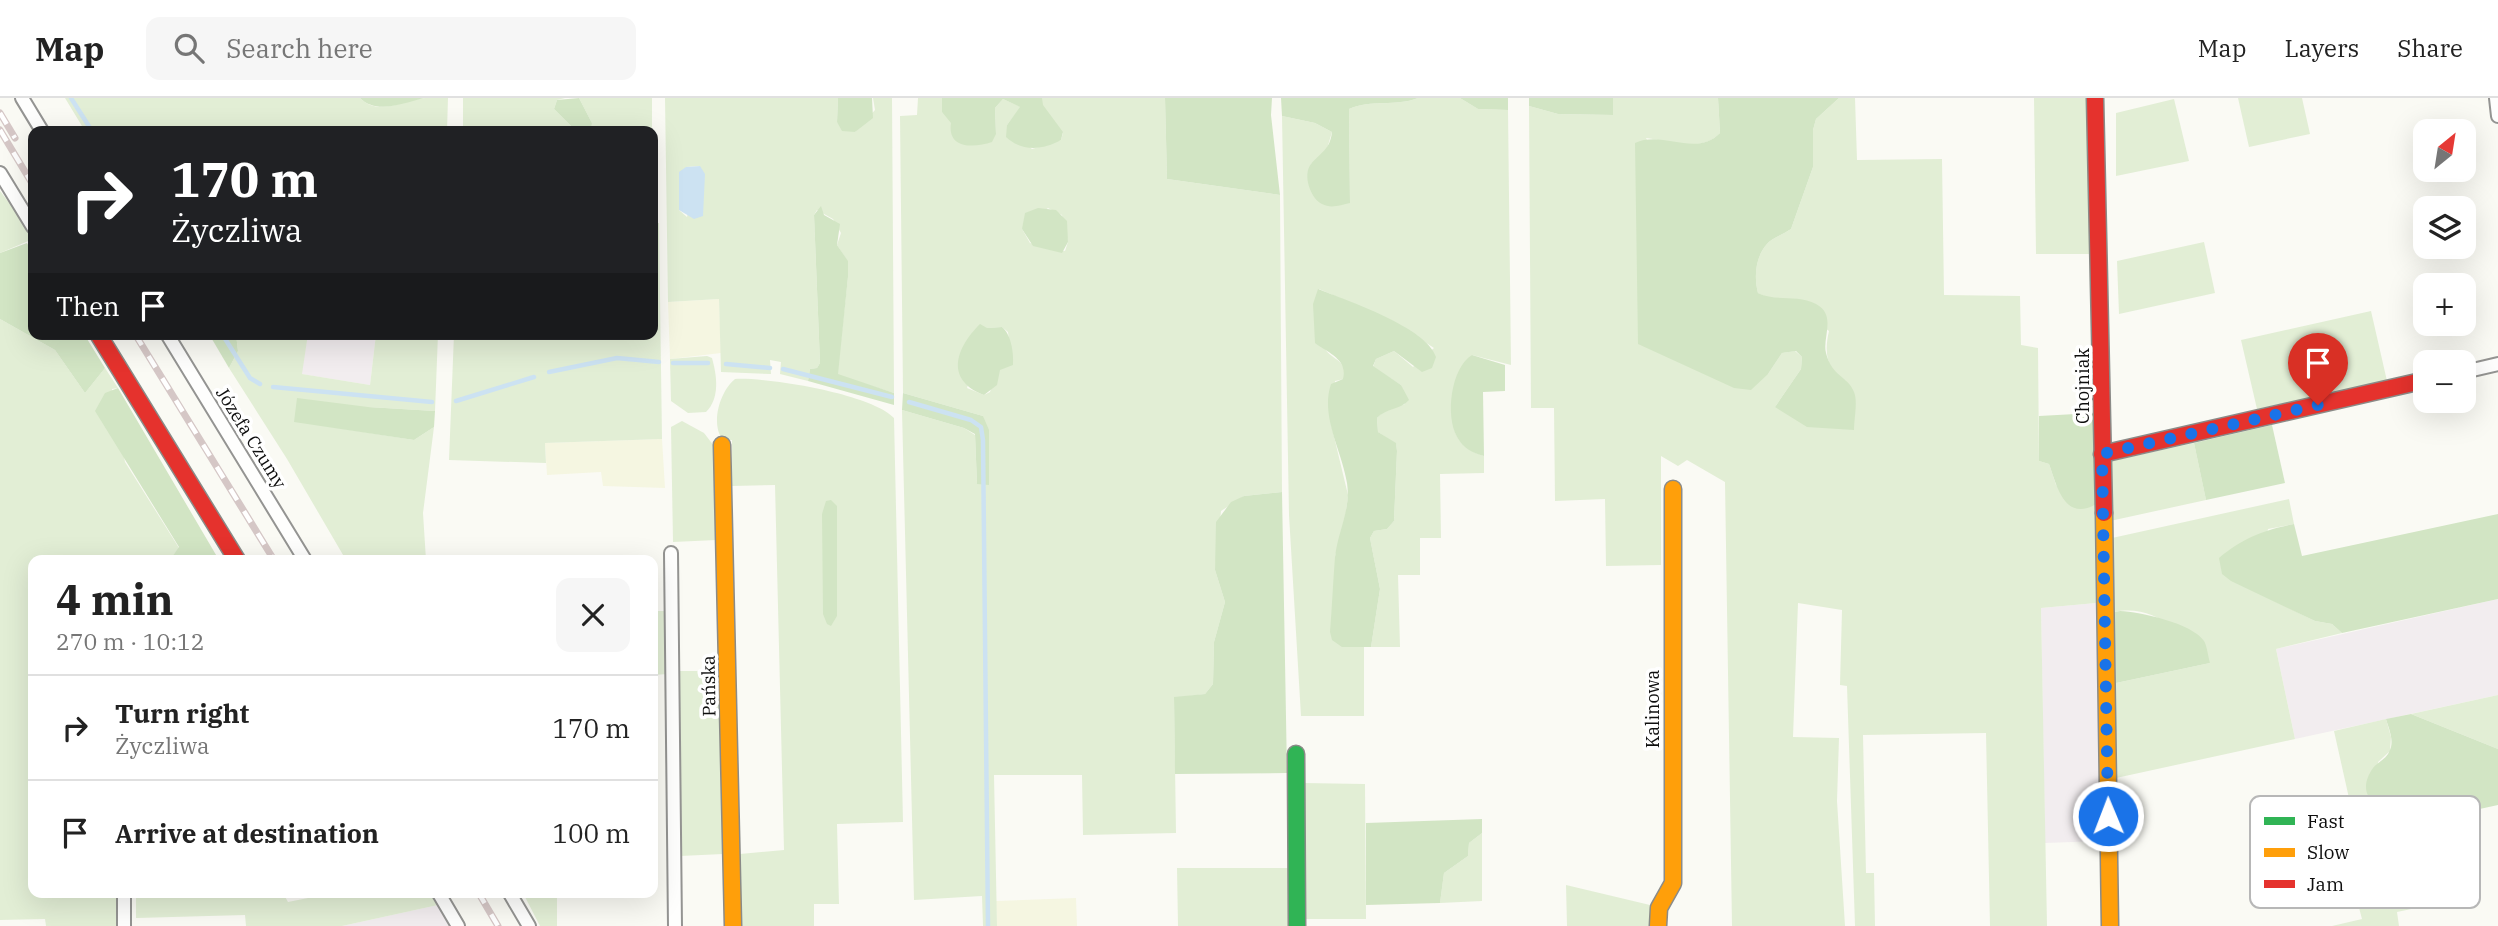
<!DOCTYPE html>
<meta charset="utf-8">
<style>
:root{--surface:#fff;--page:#f6f6f6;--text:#222;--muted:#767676;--line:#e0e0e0}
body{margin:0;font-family:"IBM Plex Serif",serif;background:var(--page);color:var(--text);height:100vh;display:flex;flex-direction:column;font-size:26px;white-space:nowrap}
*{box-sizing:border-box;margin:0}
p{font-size:23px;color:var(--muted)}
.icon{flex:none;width:38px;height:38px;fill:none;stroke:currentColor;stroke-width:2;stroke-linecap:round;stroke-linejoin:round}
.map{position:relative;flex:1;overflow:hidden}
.sheet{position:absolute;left:28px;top:457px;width:630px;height:343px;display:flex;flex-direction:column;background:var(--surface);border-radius:14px;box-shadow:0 7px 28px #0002}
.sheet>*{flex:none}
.guide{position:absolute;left:28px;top:28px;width:630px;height:214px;border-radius:14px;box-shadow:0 7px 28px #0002;background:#202124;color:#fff;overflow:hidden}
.needle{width:46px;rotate:30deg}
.controls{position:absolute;left:2413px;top:21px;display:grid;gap:14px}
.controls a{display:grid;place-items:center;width:63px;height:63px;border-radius:14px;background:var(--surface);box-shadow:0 7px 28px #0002;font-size:35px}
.pin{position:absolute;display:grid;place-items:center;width:60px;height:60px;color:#fff;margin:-72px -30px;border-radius:50% 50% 50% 0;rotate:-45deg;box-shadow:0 0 7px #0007}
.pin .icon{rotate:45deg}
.me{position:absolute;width:77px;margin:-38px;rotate:359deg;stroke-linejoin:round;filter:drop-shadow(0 0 5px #0008)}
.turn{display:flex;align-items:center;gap:24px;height:147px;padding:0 28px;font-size:32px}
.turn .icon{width:91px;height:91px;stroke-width:2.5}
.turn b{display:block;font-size:49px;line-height:60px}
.then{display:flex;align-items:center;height:66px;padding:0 28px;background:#0003;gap:14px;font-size:26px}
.round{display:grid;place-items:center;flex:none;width:74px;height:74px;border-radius:14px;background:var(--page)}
.head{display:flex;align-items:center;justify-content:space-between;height:119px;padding:0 28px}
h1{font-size:42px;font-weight:700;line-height:52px}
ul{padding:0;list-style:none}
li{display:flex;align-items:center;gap:21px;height:105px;padding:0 28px;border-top:2px solid var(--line)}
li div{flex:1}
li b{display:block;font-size:26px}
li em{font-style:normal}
header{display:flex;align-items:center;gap:42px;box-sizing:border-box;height:98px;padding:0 35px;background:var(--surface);border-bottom:2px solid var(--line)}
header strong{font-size:33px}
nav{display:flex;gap:38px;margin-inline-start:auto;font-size:24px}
.search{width:490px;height:63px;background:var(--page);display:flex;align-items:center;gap:18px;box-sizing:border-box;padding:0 24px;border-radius:14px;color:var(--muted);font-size:26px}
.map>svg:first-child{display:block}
</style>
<header>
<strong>Map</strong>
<div class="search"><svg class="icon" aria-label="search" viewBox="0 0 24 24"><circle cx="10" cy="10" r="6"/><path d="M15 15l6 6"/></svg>Search here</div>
<nav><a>Map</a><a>Layers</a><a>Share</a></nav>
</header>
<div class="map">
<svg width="2498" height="828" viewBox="0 0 2498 828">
<rect width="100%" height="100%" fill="#fafaf4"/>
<g fill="#f2edef">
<path d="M308,236H376L370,287L301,276Z"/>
<path d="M2498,501V597L2295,641L2276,551Z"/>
<path d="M2096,505L2101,743L2045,745L2041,510Z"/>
<path d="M438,807L451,828H342Z"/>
</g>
<g fill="#f5f6e1">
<path d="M719,201L721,255L670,261L668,204Z"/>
<path d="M662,341L665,390L603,388L601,374L547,377L545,345Z"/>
<path d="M1076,800L1077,828H997L996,803Z"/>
</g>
<g fill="#e2eed5" fill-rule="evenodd">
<path d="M65,0H360C379,19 402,2 425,0C432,0 440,0 448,0L447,33H85Z"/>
<path d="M463,0H565L557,2L554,11L576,33H463Z"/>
<path d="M579,0H652V33H591L592,25Z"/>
<path d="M665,0H838L837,24L855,34L875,12L873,0H892L894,295L837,277L848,179V164L837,147L841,135L833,121L817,112L814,117L820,265L817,270L810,271L808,283L780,276L781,264L770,262L771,276L721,274L719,201L668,204ZM700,68L687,119L679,112L686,69Z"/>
<path d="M918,0H942V14L996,36L995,10L1003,1L1021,9L1007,27L1032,51L1061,42L1063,35L1042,7V0H1165L1167,81L1280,97L1282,394L1244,398L1221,413L1215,472L1225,504L1214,544L1213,586L1205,596L1174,600L1176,735L1083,737L1082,677H994L997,828H983L982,798L914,802L902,312L964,330L975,337L977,386H989L983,318L903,295L900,18L917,17ZM1048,110L1062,117L1068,144L1065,153L1030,145L1022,131ZM1002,229L1008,234L1009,242L990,294L984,297L967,290L987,230Z"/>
<path d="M1418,0H1460L1478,11L1508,12L1511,267L1472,257C1460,292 1431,342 1484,358V375L1440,376L1441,440H1420V477H1398L1400,549H1371L1380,491L1370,440L1374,433L1387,431L1394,423L1397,353L1396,346L1378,334L1377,320L1384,313L1405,306L1401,287L1373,269L1376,261L1394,253L1413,269L1434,250L1393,223L1319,191C1311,211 1314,231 1325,251C1332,262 1348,262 1344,281L1335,283L1331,326L1348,397L1345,423L1335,458L1342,549H1364V618H1301L1289,417L1282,18L1315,25L1332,34L1326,54L1311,66L1350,104L1349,11C1372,1 1395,9 1418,0Z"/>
<path d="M1613,0H1718L1720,35C1701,55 1671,43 1646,40L1768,276L1782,255L1795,253L1802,259L1801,271L1775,309L1846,283C1826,272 1824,254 1829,233L1782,200H1768L1758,195C1754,180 1755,159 1767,146C1772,140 1784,136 1791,131L1813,69V32L1816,21L1839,0H1855L1857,62L1942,61L1944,197L2020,198L2021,247L2038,250L2039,363L2049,366L2056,387L2089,409L2095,407L2096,505L2041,510L2047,828H1990L1986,635L1863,637L1866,775H1874L1875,828H1855L1847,588L1840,587L1842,512L1798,505L1793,639L1839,640L1837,703L1845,828H1732L1725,384L1687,362L1678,368L1661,358V467L1606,468L1605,401L1555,403L1554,310H1531L1529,8L1558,16L1613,17Z"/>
<path d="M2034,0H2089L2092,156H2036Z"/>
<path d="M2238,0H2302L2310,36L2249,49Z"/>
<path d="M2174,1L2189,63L2116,78V15Z"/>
<path d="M0,93L33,136V141L0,155Z"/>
<path d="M653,125H659L662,341L545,345L546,365L449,362L454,236H653Z"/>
<path d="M2204,144L2215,195L2119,216L2117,163Z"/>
<path d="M2371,213L2387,283L2257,311L2241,242Z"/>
<path d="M0,221L55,252L85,295L105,270L118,290L112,291L125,364L179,450L170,462H33V794L116,795L117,828H46L45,821L0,822Z"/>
<path d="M236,236H308L302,276L370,287L376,236H438L435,313L368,309L294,323L414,342L434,329L423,415L426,462H346L287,361L229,270L238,253Z"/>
<path d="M707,258L712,260C717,278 720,300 706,314L688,315L671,303L670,261Z"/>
<path d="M735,281C768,279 872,296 894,320L903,724L837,726L839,806H814V828H741L740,756L784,752L775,387L732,388V342H723C710,326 720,293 735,281Z"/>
<path d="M682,323L704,335L714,348L716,442L673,444L671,329Z"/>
<path d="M2194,345L2206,402L2110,423L2107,364Z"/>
<path d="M2289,401L2294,426L2268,431L2256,494L2315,523L2332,526L2342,535L2276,551L2295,641L2116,680V585L2210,565C2184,538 2156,505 2114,514L2112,440Z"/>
<path d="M653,513H668V576L653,577Z"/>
<path d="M676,573H719L723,756L680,758Z"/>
<path d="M2498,597V651L2411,616Z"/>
<path d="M2386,621L2391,639L2390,653L2378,664L2397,729L2445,719L2464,800L2397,814L2399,828H2332L2362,821L2341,741L2357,736L2334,633Z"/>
<path d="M1303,685L1365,686L1366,821H1305Z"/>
<path d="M1482,735V803L1440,805L1444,775L1468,758L1469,745Z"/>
<path d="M1177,770H1290V828H1178Z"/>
<path d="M1566,787L1650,807V828H1567Z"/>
<path d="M431,794L438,807L342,828H246L245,817L136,820V795H283L288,804L333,795Z"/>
<path d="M523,795H557V828H540Z"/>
</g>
<g fill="#d2e5c4">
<path d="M360,0H424C403,5 377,17 360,0Z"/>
<path d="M579,0L592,25L591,33H576L554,11L557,2Z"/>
<path d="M838,0H872L873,20L855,34L842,33L837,24Z"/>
<path d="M942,0H1042L1043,7L1063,34L1061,42C1043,52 1022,54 1006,39L1007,27L1020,9L1003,1L995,10L996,36L992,44C974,50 947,51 951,25L942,14Z"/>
<path d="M1165,0H1272L1271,17L1280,97L1167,81Z"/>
<path d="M1281,0H1418C1395,9 1372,1 1349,11L1350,105C1341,107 1331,111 1322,106C1311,101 1302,77 1311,66C1321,54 1330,52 1332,34L1315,25L1282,18Z"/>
<path d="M1460,0H1508V12L1478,11Z"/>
<path d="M1529,0H1613V17L1558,16L1529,8Z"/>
<path d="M1718,0H1839L1816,21L1813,32V69L1791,131C1784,136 1772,140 1767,146C1755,159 1754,180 1758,195C1776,204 1798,196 1816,206C1837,217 1822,240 1826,255C1832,279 1848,278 1854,294C1858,303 1854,321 1854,332L1807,329L1775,309L1801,271L1802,259L1796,253L1782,255L1768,276L1751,292L1734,290L1638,246L1635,45C1663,32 1696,60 1720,35Z"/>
<path d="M821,108L824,117L840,126L837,147L848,163V179L838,276L894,295V307L808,283L810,271L817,270L820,265L814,117Z"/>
<path d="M1038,110L1056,112L1067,123L1068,144L1062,155L1033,148L1022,131L1025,115Z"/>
<path d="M27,145L33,156V236H84L105,270L85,295L55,252L0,221V155Z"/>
<path d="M1318,191C1346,202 1428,230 1436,259L1432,270L1422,274L1394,253L1376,261L1373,268L1401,287L1409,302C1400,312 1386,310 1377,320L1378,334L1396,345L1397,353L1394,423L1387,431L1374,433L1370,440L1380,491L1371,549H1342L1332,542L1330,534C1332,509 1333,484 1335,459C1338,433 1351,412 1347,385C1342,353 1320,318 1331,286L1343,281C1348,261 1328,255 1315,245L1313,206Z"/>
<path d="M980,226L987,230L1002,229C1011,236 1014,255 1013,267L1000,272L997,287L984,297C945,282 955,251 980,226Z"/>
<path d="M209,236H236L238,253L229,270Z"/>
<path d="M1472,257L1505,267V293L1483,294L1484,358C1472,355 1463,350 1457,339C1445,317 1451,270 1472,257Z"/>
<path d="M118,290L219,462H170L179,449L95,313L105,295Z"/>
<path d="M903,295L983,318L989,332V387L977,386L975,336L964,330L902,312Z"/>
<path d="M297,300L368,309L435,313L434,329L414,342L294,324Z"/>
<path d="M2094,315L2095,407C2064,423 2057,388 2049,366L2039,363V318Z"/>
<path d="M2272,327L2285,385L2206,402L2194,345Z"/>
<path d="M1282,394L1287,675L1175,676L1174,599L1205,596L1213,586L1214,544L1225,504L1215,472L1216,424L1231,404L1244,398Z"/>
<path d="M831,402L837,408V518L831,528L827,526L823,516L822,416L826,403Z"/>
<path d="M2498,416V501L2342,535L2332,526L2315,523L2231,483L2222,476L2219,460C2243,440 2264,432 2294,426L2302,458Z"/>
<path d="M2120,513C2140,514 2192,525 2204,543C2207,548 2208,558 2210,565L2116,585L2114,514Z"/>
<path d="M2411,616L2498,651V707L2397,729L2396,721C2375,709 2355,696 2373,670C2378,664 2386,661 2389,654C2395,644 2389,631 2386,621Z"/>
<path d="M1482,721V735L1469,745L1468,758L1444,775L1440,805L1366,807V725Z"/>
</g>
<path fill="#cce2f2" d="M700,68L705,76L703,118L694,121L679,112V74L686,69Z"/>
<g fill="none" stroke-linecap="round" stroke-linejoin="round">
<g stroke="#cce2f2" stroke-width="4.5">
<path d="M71,0L92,33"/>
<path d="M222,236L250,280L260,286"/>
<path d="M673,265H708"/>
<path d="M726,266L770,270"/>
<path d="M783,271L892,299"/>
<path d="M549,274L617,260L659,264"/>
<path d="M273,289L432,304"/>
<path d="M456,303L534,279"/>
<path d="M909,304L971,322L981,329L983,342L988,828"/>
</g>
<defs>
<g id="street">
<path d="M22,0L42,33"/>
<path d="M2496,0L2498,18"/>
<path d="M0,75L33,129"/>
<path d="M167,236L305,462"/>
<path d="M2464,274L2498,266"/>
<path d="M671,455L675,828"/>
<path d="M438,794L458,828"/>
<path d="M509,794L529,828"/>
<path d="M124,828V794"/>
</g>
<path id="fast" d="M1296,656L1297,828"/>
<g id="slow">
<path d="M722,347L733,828"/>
<path d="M2104,415L2110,828"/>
<path d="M1658,828L1659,810L1673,785V391"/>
</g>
<g id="jam">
<path d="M2095,0L2104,415"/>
<path d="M98,236L237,462"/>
<path d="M2102,356L2426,282"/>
</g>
</defs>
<use href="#street" stroke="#949492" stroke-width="16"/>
<use href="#fast" stroke="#8b8b88" stroke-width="19"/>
<use href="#slow" stroke="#8b8b88" stroke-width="19"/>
<use href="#jam" stroke="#8b8b88" stroke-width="19"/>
<use href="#street" stroke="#fefefd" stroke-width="12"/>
<use href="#fast" stroke="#30b455" stroke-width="16"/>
<use href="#slow" stroke="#ff9f0a" stroke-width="16"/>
<use href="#jam" stroke="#e5322d" stroke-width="16"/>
<defs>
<g id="rail">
<path d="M0,15L15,40"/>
<path d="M0,32L33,87"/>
<path d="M135,236L274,462"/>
<path d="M478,794L498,828"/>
</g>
</defs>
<use href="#rail" stroke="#d5c7c6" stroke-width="7"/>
<use href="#rail" stroke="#fff" stroke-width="4.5" stroke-dasharray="13" stroke-linecap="butt"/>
</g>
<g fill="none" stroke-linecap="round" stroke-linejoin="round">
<path stroke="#1a73e8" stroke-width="12" stroke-dasharray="0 21.6" d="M2108,718L2102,356L2318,307"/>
</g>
<g text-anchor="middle" stroke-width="7" stroke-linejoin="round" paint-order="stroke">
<g font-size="18" fill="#0e0e0e" stroke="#fff">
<text transform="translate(2083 288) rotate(-90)" y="6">Chojniak</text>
<text transform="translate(251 340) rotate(58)" y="6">Józefa Czumy</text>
<text transform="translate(709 588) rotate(-91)" y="6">Pańska</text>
<text transform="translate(1653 611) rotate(-90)" y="6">Kalinowa</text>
</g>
</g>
<rect x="2250" y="698" width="230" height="112" rx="10" fill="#fff" stroke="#b7b7b7" stroke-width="2"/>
<rect x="2264" y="719" width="31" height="8" fill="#30b455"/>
<rect x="2264" y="750" width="31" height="9" fill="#ff9f0a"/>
<rect x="2264" y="782" width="31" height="8" fill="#e5322d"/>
<g font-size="19" fill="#0e0e0e">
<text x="2307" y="730">Fast</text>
<text x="2307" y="761">Slow</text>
<text x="2307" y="793">Jam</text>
</g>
</svg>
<div class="controls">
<a><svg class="needle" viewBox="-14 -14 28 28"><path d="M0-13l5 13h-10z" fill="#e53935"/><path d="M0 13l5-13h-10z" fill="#767676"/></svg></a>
<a><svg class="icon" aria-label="layers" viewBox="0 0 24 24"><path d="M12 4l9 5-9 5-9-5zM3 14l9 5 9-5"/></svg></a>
<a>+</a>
<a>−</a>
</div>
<div class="pin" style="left:2318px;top:307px;background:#d93025"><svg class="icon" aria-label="arrive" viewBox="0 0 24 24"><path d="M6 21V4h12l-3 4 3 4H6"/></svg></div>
<svg class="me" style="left:2108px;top:718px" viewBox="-20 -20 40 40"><circle r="17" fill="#1a73e8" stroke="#fff" stroke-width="3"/><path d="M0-11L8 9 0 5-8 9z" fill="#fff"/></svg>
<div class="guide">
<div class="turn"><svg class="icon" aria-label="right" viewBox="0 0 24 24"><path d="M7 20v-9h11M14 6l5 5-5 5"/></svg><div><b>170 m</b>Życzliwa</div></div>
<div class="then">Then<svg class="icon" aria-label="arrive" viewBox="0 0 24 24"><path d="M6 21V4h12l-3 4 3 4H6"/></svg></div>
</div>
<section class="sheet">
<div class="head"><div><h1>4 min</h1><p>270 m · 10:12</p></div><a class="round"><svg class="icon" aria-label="close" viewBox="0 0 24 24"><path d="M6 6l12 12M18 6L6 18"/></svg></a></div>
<ul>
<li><svg class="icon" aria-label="right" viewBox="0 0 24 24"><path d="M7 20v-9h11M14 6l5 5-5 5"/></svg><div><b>Turn right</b><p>Życzliwa</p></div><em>170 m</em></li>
<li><svg class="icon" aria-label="arrive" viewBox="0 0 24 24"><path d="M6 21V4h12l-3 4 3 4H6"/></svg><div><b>Arrive at destination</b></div><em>100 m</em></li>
</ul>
</section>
</div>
